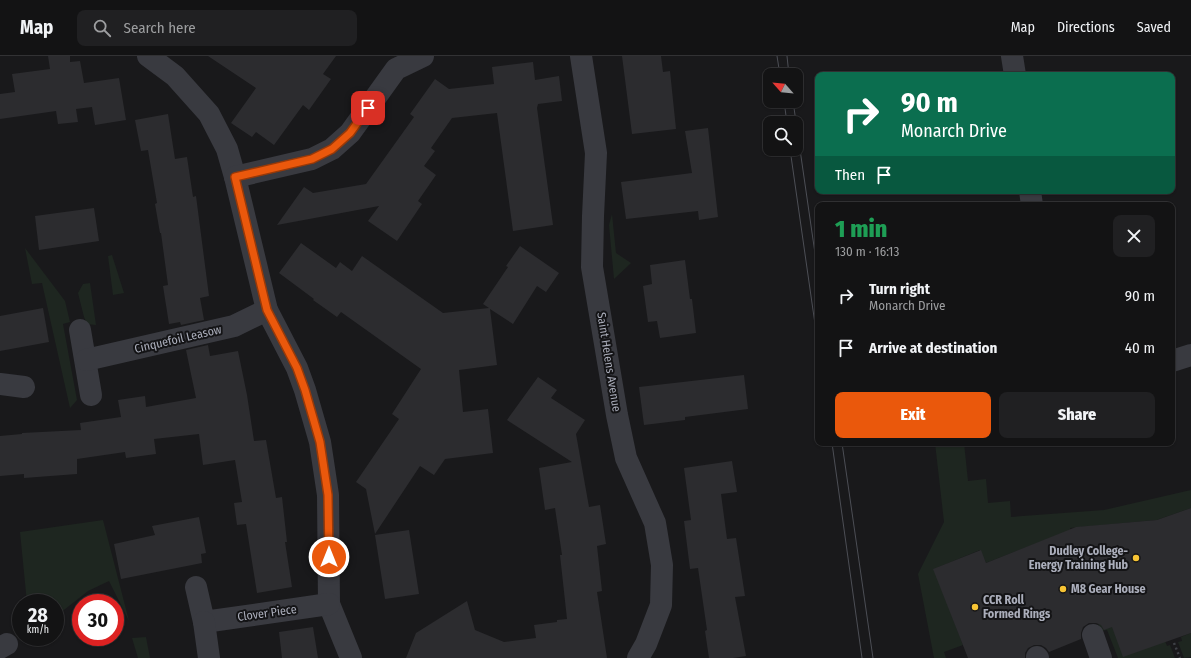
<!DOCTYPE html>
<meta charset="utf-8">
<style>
:root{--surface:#131314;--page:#202022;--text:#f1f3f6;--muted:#9d9ea0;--line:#323234;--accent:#ea580c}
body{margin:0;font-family:"Fira Sans Condensed",sans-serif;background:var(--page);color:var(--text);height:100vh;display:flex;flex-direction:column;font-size:15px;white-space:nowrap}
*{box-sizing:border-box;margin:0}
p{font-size:13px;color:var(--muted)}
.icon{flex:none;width:22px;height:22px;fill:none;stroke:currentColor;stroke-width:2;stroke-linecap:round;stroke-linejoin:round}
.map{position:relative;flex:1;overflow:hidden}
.sheet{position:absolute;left:815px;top:146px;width:360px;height:244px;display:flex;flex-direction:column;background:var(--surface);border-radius:8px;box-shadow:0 1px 3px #0004,0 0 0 1px var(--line)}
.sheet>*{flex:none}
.banner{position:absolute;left:815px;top:16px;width:360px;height:122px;border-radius:8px;box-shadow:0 1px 3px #0004,0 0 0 1px var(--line);background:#0b6e4f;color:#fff;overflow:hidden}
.needle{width:26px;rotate:297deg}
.buttons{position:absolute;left:763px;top:12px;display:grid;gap:8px}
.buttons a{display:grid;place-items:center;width:40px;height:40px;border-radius:8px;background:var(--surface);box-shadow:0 1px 3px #0004,0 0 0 1px var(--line);font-size:20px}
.speed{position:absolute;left:12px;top:538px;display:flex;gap:8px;font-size:20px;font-weight:700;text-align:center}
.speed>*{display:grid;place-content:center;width:52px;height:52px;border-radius:50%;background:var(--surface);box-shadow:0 1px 3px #0004,0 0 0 1px var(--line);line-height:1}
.speed small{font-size:10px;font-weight:400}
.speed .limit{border:6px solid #d22;background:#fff;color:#111}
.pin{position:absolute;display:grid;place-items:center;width:34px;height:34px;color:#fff;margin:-17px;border-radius:8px;box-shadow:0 2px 6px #0006}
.me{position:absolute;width:44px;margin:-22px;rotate:0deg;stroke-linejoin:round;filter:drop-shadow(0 0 3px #0008)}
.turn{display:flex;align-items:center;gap:14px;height:84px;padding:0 20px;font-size:18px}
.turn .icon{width:52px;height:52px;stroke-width:2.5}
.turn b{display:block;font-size:28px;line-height:34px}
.then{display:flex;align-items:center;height:38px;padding:0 20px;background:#0003;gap:8px;font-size:15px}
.round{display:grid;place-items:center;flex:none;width:42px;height:42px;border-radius:8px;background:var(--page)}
.summary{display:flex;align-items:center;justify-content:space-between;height:68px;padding:0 20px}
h1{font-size:24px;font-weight:800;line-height:30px;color:#1e9e55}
.primary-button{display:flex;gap:8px;margin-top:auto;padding:8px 20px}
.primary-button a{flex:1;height:46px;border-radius:8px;background:var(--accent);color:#fff;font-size:16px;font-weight:800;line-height:46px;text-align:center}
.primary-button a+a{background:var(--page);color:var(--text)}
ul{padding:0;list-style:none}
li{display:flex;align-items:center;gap:12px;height:52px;padding:0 20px}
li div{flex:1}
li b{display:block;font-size:15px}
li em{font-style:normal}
header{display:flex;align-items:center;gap:24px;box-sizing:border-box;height:56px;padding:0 20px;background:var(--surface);border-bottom:1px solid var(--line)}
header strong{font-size:19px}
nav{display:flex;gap:22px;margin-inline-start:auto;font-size:14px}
.search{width:280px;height:36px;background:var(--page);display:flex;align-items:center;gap:10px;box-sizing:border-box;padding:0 14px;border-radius:8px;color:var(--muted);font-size:15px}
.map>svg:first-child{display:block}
</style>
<header>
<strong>Map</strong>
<div class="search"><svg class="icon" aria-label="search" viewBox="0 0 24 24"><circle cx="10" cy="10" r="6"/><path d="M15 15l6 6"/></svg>Search here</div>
<nav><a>Map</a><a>Directions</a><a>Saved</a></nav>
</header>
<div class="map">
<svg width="1191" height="602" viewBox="0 0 1191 602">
<rect width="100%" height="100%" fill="#19191b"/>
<g fill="#1e2620">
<path d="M612,158L616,197L631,207L614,223L609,169Z"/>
<path d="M25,192L65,245L70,266L63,268L77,344L70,352L42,227L32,228Z"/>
<path d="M112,199L124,237L113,239L108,200Z"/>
<path d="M90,227L96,269L87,268L84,261L78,237L83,228Z"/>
<path d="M935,387H964L968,425L986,423L988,447L1010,445L1011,461L1104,454L1191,434V452L1157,464L1070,472L1103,563L1165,585L1167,590L1170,589L1175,602H1118L1107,574L1101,575L1063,477L986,507L980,494L934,513L963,589L944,596L946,602H934L918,518L944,466Z"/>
<path d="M103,464L129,565L109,525L88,535L55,561V547H27L20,476Z"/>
<path d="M1191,577V601L1184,602L1178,586L1182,585L1181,581Z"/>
<path d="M146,581L150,602H138L132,582Z"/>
</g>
<g fill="#2c2c2f">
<path d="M48,0H70V6L80,5L84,27L119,22L126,64L95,69L92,51L76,53L78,66L58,68L56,55L0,63V38L15,36L12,18L50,13Z"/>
<path d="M208,0H336L323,18L331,23L309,54L303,49L274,89L256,76L252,81L231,67L256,32Z"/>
<path d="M622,0H661L663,16L670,15L676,73L632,78Z"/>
<path d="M533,6L535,24L559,20L562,45L538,48L537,52L553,169L513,175L497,57L452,62L431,92L435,95L424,110L436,119L418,145L422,148L397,185L368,165L379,150L277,169L304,131L313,137L366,128L414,61L410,58L435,23L449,33L494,28L492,11Z"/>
<path d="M168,58L175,103L187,101L193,141L196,140L209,240L200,242L204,264L181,269L180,266L169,268L163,230L168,229L161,177H160L155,148L157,147L148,94L141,95L135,64Z"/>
<path d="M708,72L718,161L699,164L698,155L626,163L621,126L692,117L685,75Z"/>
<path d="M94,152L99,185L39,194L35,160Z"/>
<path d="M301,187L336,212L340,206L352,215L362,200L443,257L489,252L483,248L508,211L506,210L520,190L559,217L546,236L537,230L513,268L490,253L497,309L459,314L463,356L488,353L493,397L445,403L434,419L420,410L375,478L366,433L356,426L399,363L392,358L421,313L341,256L337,261L313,244L314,243L279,217Z"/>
<path d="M685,204L690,243H692L696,277L660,282L657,265L648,266L643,230L652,228L650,209Z"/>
<path d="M43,252L49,286L0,295V260Z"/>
<path d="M208,289L210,300L238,295L247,339L254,385L266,384L276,442L282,441L287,486H285L292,531L257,537L246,468L237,469L234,447L242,446L235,404L203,409L199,378L154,383L156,398L126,402L125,396L77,403V418L24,422V418L0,420V380L22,378V377L81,374L80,367L121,361L118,344L145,340L146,351L196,342L186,294Z"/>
<path d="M744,319L748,353L685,361V364L644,369L639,331Z"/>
<path d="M538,321L557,334L551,342L585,364L576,378L589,451L600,449L606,488L597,490L602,535L597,536L607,602H406L416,577L467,545L475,574L504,586L536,582L534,569L557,566V564L567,563L560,499H562L555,452L545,454L539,412L572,406L507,364Z"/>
<path d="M732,405L737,436L721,438L727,483L736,482L745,540L735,541L746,600L733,602H709L705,575L707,574L698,512L690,513L684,465L691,464L684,412Z"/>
<path d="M1191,452V577L1123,601L1112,571L1104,574L1101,569L1096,567H1089L1083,571L1081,577V583L1049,596L1046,592L1041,589H1034L1028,592L1025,597V602H968L933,513L981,494L986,507L1076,471L1157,464Z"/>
<path d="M199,461L206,497L201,498L202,507L121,523L114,488L155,479L152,470Z"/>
<path d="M409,474L419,538L385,543L375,479Z"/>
<path d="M313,571L318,602H282L279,576Z"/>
</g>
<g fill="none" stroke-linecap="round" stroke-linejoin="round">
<path stroke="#3f4147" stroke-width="2.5" stroke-dasharray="2 3" stroke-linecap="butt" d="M1174,587L1180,602"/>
<g stroke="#393a40" stroke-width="22">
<path d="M148,0L175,20L209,58L227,93L235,121L267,254L297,312L305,334L320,386L328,439L329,548L351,602"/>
<path d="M581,0L596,97L593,160L592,211L617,359L626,402L655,467L662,509L661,549L646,588L638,602"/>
<path d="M1012,0L1015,19"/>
<path d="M235,121L312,103L332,93L350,77L396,13L423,0"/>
<path d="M1030,135L1032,149"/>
<path d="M80,274L91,339"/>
<path d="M86,304L234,270L267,254"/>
<path d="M1172,305L1191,299"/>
<path d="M0,328L24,331"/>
<path d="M196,531L204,566L329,548"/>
<path d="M204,566L209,602"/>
<path d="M1093,579L1101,602"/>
<path d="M0,592L7,588"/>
<path d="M1037,601L1038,602"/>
</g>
<g stroke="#4c4e55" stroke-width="1">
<path d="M777,0L780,19"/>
<path d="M787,0L789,19"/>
<path d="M784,45L787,67"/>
<path d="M793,45L818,218"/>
<path d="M790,93L818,289"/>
<path d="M832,387L862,602"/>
<path d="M842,387L873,602"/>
</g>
</g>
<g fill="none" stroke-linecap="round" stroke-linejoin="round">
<defs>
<path id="route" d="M329,501L328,439L320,386L305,334L297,312L267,254L235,121L312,103L332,93L350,77L368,52"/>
</defs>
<use href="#route" stroke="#983908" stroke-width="10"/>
<use href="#route" stroke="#ea580c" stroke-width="7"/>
</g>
<g fill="#f7c434" stroke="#141416" stroke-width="1.5">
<circle cx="1136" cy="502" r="4"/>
<circle cx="1063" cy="533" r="4"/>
<circle cx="975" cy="551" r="4"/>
</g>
<g text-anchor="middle" stroke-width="4" stroke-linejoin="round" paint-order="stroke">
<g font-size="12" fill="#abaebb" stroke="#141416">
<text transform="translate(178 283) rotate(-13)" y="4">Cinquefoil Leasow</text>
<text transform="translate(609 306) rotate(81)" y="4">Saint Helens Avenue</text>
<text transform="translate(267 557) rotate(-8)" y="4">Clover Piece</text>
</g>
<g font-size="12" font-weight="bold" fill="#abaebb" stroke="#141416" text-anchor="start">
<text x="1128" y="499" text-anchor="end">Dudley College-<tspan x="1128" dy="14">Energy Training Hub</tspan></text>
<text x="1071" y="537">M8 Gear House</text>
<text x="983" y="548">CCR Roll<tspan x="983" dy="14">Formed Rings</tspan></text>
</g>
</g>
</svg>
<div class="buttons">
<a><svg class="needle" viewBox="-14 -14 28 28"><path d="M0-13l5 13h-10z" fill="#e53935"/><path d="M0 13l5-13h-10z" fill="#9d9ea0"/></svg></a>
<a><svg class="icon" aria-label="search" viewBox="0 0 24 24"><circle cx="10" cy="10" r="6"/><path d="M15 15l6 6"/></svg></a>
</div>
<div class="speed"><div>28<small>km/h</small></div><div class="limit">30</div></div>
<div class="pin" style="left:368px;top:52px;background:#d93025"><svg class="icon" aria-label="arrive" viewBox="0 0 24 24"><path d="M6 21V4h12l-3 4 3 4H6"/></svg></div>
<svg class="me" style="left:329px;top:501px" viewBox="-20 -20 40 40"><circle r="17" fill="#ea580c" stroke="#fff" stroke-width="3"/><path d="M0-11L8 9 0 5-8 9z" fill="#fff"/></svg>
<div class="banner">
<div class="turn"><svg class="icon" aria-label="right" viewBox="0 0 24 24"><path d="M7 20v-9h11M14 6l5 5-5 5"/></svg><div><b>90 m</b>Monarch Drive</div></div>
<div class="then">Then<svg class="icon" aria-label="arrive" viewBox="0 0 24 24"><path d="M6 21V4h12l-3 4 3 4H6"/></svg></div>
</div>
<section class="sheet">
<div class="summary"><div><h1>1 min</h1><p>130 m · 16:13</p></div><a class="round"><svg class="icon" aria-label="close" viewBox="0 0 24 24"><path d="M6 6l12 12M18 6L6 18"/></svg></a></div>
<ul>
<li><svg class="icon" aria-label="right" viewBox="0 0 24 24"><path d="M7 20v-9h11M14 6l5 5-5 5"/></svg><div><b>Turn right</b><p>Monarch Drive</p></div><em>90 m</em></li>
<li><svg class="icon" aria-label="arrive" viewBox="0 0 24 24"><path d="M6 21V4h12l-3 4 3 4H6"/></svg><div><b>Arrive at destination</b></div><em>40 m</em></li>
</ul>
<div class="primary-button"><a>Exit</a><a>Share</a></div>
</section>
</div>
